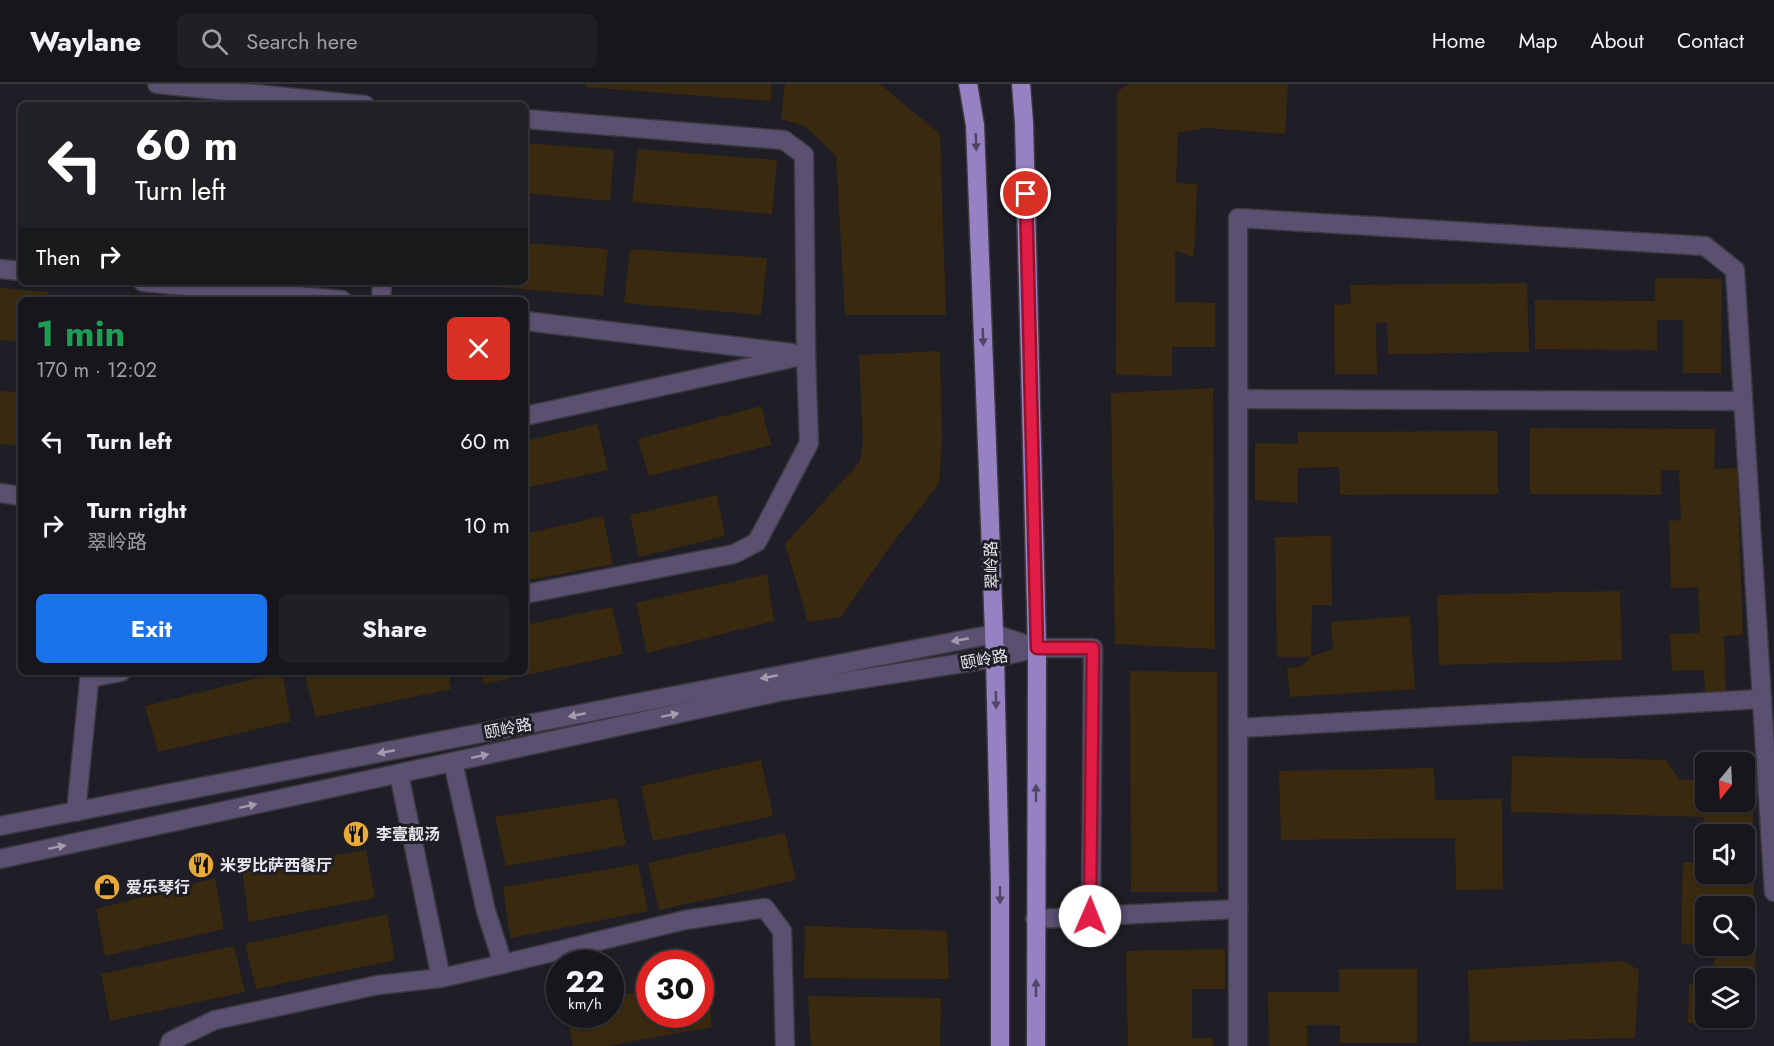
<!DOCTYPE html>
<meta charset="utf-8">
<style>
:root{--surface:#17161c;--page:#201f25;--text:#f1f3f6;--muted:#9e9fa3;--line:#36353b;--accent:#1a73e8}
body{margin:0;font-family:Jost,"Noto Sans SC",sans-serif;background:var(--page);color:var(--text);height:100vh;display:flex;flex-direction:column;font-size:22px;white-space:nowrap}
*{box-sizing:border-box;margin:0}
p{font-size:20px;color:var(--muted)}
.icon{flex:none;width:33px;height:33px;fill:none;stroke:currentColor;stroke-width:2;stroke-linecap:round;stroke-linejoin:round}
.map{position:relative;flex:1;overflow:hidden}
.sheet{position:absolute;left:18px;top:213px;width:510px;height:378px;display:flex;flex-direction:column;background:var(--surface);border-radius:9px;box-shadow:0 2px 4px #0004,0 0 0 2px var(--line)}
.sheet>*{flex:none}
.top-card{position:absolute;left:18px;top:18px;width:510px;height:183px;border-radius:9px;box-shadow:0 2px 4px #0004,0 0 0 2px var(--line);background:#202124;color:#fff;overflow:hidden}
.needle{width:39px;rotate:198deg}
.controls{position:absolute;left:1695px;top:668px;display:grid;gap:12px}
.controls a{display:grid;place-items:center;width:60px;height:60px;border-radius:9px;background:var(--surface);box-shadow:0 2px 4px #0004,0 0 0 2px var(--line);font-size:30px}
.speed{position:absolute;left:546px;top:866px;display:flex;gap:12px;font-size:30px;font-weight:700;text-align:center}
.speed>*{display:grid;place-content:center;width:78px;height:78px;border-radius:50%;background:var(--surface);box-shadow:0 2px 4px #0004,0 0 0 2px var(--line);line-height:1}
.speed small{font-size:15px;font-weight:400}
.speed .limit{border:9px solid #d22;background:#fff;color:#111}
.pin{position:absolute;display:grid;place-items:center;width:51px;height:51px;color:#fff;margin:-26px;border:3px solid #fff;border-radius:50%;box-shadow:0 2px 6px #0007}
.me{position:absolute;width:66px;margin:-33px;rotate:1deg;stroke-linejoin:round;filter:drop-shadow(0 0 4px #0008)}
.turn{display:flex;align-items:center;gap:21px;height:126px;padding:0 18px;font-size:27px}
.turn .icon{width:78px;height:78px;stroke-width:2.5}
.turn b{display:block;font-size:42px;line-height:51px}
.then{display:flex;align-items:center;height:57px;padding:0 18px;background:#0003;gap:12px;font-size:22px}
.round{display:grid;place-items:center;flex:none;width:63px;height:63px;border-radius:9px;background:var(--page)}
.overview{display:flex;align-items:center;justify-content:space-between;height:102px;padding:0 18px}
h1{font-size:36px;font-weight:700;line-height:45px;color:#1e9e55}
.action{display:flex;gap:12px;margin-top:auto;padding:12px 18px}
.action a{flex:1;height:69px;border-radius:9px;background:var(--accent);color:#fff;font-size:24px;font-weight:700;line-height:69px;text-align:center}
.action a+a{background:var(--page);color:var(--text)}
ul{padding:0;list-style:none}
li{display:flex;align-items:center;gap:18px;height:84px;padding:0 18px}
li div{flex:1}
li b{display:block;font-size:22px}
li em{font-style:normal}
header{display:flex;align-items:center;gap:36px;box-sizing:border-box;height:84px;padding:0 30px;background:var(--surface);border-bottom:2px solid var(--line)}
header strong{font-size:28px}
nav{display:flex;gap:33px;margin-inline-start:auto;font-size:21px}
.search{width:420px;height:54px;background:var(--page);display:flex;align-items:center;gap:15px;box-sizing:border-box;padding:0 21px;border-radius:9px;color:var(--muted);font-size:22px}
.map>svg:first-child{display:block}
</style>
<header>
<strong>Waylane</strong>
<div class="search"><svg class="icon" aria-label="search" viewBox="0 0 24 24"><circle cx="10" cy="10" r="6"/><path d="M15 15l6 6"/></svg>Search here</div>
<nav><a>Home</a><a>Map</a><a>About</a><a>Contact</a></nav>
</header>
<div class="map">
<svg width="1774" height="962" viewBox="0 0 1774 962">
<rect width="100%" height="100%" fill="#1f1d25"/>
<g fill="#392a0f">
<path d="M585,0H771V17L585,3Z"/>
<path d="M785,0H880L940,50L946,231H845L836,72L805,42L781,35Z"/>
<path d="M1129,0H1288L1285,50L1206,44L1178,49L1176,99L1197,100L1194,173L1175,167V218L1215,219V263H1172V292L1116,291L1117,8Z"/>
<path d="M525,59L614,66L610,117L525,109Z"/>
<path d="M638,65L777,76L772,130L632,118Z"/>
<path d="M525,159L608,165L603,212L460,200V198H525Z"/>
<path d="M630,165L767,174L761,231L624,219Z"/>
<path d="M1655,194L1722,195L1721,289H1683V236H1657V266L1535,265V216L1655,217Z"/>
<path d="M1527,199L1529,268L1388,270L1387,238L1376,239L1377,290H1335L1334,221L1351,220L1350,201Z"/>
<path d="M0,204L48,208L47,216H21V258L0,256Z"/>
<path d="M70,211L102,214V216H70Z"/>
<path d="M940,267L942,356L939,400L888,465L841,533L808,538L785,460L860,378L863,358L859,271Z"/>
<path d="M1213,304L1215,565L1115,560L1111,309Z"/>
<path d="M0,307L21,309V362L0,360Z"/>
<path d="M761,322L771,361L649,392L638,355Z"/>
<path d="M597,340L608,386L525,404V357Z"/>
<path d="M1530,344L1715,345L1714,385L1737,384L1743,551L1724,552L1726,608H1705L1704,586L1672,587L1670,550L1700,549L1698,503L1671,504L1669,437L1681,436L1679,386H1661V411L1530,410Z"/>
<path d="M1498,347V410L1340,411L1339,383L1298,384V419L1255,416V359L1298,360V348Z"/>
<path d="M717,411L725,452L639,473L630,431Z"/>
<path d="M603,432L613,480L525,497V450Z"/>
<path d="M1331,452L1332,521H1312L1311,573L1333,565L1331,538L1410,532L1415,605L1290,613L1287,584L1301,583L1311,573H1277L1275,453Z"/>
<path d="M767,490L774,537L647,569L636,519Z"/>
<path d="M1620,507L1622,576L1439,581L1437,511Z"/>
<path d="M612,523L623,570L484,600L481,588H525V541Z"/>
<path d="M1130,587L1217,588V808H1131Z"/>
<path d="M282,588L291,637L158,668L145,622Z"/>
<path d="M304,588H448L451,605L316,633Z"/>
<path d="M1512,672L1666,676L1680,696H1706V717H1744V695H1752L1756,908L1744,941L1688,939L1689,900H1706V933H1744V894H1714V861H1744V822H1706V861L1681,860L1683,778L1703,779V770H1706V789H1744V750H1704V733L1511,728Z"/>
<path d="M761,676L773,732L653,757L641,702Z"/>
<path d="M1434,684L1435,716L1502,715L1503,805L1456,806L1455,754L1281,756L1279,687Z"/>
<path d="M617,714L626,761L506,782L495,733Z"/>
<path d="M785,749L796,796L659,826L648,779Z"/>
<path d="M366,766L375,814L249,838L242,786Z"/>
<path d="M638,780L648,827L510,854L503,803Z"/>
<path d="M215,794L224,845L105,872L96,825Z"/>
<path d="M387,830L395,876L256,905L245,860Z"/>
<path d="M805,842L947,847L949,895L804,894Z"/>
<path d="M234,862L245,908L110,937L101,890Z"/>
<path d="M1225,865V905H1192V954H1213V962H1128L1126,867Z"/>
<path d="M1623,877L1639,886L1635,954L1470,958L1468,886Z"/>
<path d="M1339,885H1417V959H1340V941H1307V962H1269L1268,908H1339Z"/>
<path d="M708,896L712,943L607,962H573L566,930H610V913L650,906V930H700V898Z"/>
<path d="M808,912L941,914L940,962H811Z"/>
</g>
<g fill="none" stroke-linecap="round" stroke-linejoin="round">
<defs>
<g id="minor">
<path d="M157,0L365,21"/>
<path d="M525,35L784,56L804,71L806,271L809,359L757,458L734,470L525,510"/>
<path d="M0,185L21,187"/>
<path d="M143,198L342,216"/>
<path d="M381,216L382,198"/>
<path d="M525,237L792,269"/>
<path d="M1238,315L1743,317"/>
<path d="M525,332L806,271"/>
<path d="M0,409L21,412"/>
<path d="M89,594L121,588"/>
<path d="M1238,644L1762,615"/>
<path d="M453,678L486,827L503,880L685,836L765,824L782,847L785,962"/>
<path d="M76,728L90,588"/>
<path d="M0,742L994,550L1037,564"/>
<path d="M0,775L783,607L995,574L1037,564H1093L1091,832"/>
<path d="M1035,835L1238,825"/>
<path d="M441,894L503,880"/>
<path d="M169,962L171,957L215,936L378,901L441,894L399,690"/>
<path d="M1238,962V134L1705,162L1735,186L1774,808"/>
</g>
<g id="major">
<path d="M968,0L975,41L995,574L1000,798V962"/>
<path d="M1021,0L1024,38L1037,564L1036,962"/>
</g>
</defs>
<use href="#minor" stroke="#3b3941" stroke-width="21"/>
<use href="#major" stroke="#3b3941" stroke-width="21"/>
<use href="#minor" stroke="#5a5070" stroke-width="18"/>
<use href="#major" stroke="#9682c3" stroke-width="18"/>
</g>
<defs><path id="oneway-solid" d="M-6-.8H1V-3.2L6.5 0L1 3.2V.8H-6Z" transform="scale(1.5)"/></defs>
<g fill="#4f4564">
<use href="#oneway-solid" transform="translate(976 58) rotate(88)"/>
<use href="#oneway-solid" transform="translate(983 253) rotate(88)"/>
<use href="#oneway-solid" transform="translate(996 616) rotate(89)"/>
<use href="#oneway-solid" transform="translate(1036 709) rotate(-90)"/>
<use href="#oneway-solid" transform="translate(1000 811) rotate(90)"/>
<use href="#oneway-solid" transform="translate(1036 904) rotate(-90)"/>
</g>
<g fill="#a19cae">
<use href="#oneway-solid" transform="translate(960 556) rotate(169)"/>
<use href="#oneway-solid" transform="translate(769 593) rotate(169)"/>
<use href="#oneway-solid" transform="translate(577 631) rotate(169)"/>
<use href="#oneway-solid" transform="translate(670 631) rotate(-12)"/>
<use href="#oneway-solid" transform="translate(386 668) rotate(169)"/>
<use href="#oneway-solid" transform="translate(480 672) rotate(-12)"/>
<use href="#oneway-solid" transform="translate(248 722) rotate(-12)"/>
<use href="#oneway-solid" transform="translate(57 763) rotate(-12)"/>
</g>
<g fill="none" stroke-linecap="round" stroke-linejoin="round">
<defs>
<path id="route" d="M1026,110L1037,564H1093L1090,832"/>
</defs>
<use href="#route" stroke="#92132f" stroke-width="15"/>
<use href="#route" stroke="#e11d48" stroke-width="10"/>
</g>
<defs>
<symbol id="restaurant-disc" viewBox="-11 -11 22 22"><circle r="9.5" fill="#e9ab37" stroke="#1f1d25"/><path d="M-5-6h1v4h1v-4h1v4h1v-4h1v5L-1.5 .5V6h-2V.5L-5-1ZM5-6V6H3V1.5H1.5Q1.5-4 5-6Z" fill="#111"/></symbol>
<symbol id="shop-disc" viewBox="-11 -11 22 22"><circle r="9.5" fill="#e9ab37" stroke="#1f1d25"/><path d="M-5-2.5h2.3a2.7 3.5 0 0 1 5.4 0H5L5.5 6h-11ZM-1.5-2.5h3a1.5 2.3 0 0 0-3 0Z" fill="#111"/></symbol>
</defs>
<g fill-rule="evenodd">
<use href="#restaurant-disc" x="341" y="735" width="30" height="30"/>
<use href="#restaurant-disc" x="186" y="766" width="30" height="30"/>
<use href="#shop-disc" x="92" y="788" width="30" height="30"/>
</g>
<g text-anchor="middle" stroke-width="6" stroke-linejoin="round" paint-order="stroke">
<g font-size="16" fill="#e8e7ed" stroke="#1f1d25">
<text transform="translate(991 481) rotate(-92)" y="6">翠岭路</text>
<text transform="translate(984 575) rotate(-10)" y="6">颐岭路</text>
<text transform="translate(508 644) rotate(-11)" y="6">颐岭路</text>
</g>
<g font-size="16" font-weight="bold" fill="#e8e7ed" stroke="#1f1d25" text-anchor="start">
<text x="376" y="756">李壹靓汤</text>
<text x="220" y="787">米罗比萨西餐厅</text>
<text x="126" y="809">爱乐琴行</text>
</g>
</g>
</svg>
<div class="controls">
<a><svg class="needle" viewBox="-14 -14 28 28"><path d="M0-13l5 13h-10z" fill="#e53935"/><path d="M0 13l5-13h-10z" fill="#9e9fa3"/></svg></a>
<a><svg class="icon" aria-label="sound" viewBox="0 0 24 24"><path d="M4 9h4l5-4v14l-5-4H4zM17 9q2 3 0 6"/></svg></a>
<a><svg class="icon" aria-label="search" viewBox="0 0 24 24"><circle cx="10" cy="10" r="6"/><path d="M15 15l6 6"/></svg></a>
<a><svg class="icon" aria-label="layers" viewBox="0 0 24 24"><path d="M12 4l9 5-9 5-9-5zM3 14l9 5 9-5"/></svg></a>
</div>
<div class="speed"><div>22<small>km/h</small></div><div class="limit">30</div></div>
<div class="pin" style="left:1026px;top:110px;background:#d93025"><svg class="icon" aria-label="arrive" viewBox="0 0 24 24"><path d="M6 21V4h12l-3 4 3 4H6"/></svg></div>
<svg class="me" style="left:1090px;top:832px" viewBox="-20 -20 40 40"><circle r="19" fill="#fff"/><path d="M0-13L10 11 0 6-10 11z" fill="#e11d48"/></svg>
<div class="top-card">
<div class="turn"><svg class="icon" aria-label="left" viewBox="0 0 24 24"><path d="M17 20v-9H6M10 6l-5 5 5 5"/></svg><div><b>60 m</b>Turn left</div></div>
<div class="then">Then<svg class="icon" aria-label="right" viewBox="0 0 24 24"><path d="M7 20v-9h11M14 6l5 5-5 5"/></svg></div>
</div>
<section class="sheet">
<div class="overview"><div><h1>1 min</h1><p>170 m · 12:02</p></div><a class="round" style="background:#d93025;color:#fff"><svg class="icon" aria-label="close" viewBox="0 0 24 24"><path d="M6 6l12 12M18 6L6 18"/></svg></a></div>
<ul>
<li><svg class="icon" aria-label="left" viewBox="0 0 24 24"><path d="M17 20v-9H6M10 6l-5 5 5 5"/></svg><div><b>Turn left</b></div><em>60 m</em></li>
<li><svg class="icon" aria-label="right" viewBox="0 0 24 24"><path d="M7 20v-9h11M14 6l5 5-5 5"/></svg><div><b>Turn right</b><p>翠岭路</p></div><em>10 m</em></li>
</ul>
<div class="action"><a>Exit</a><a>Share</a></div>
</section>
</div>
